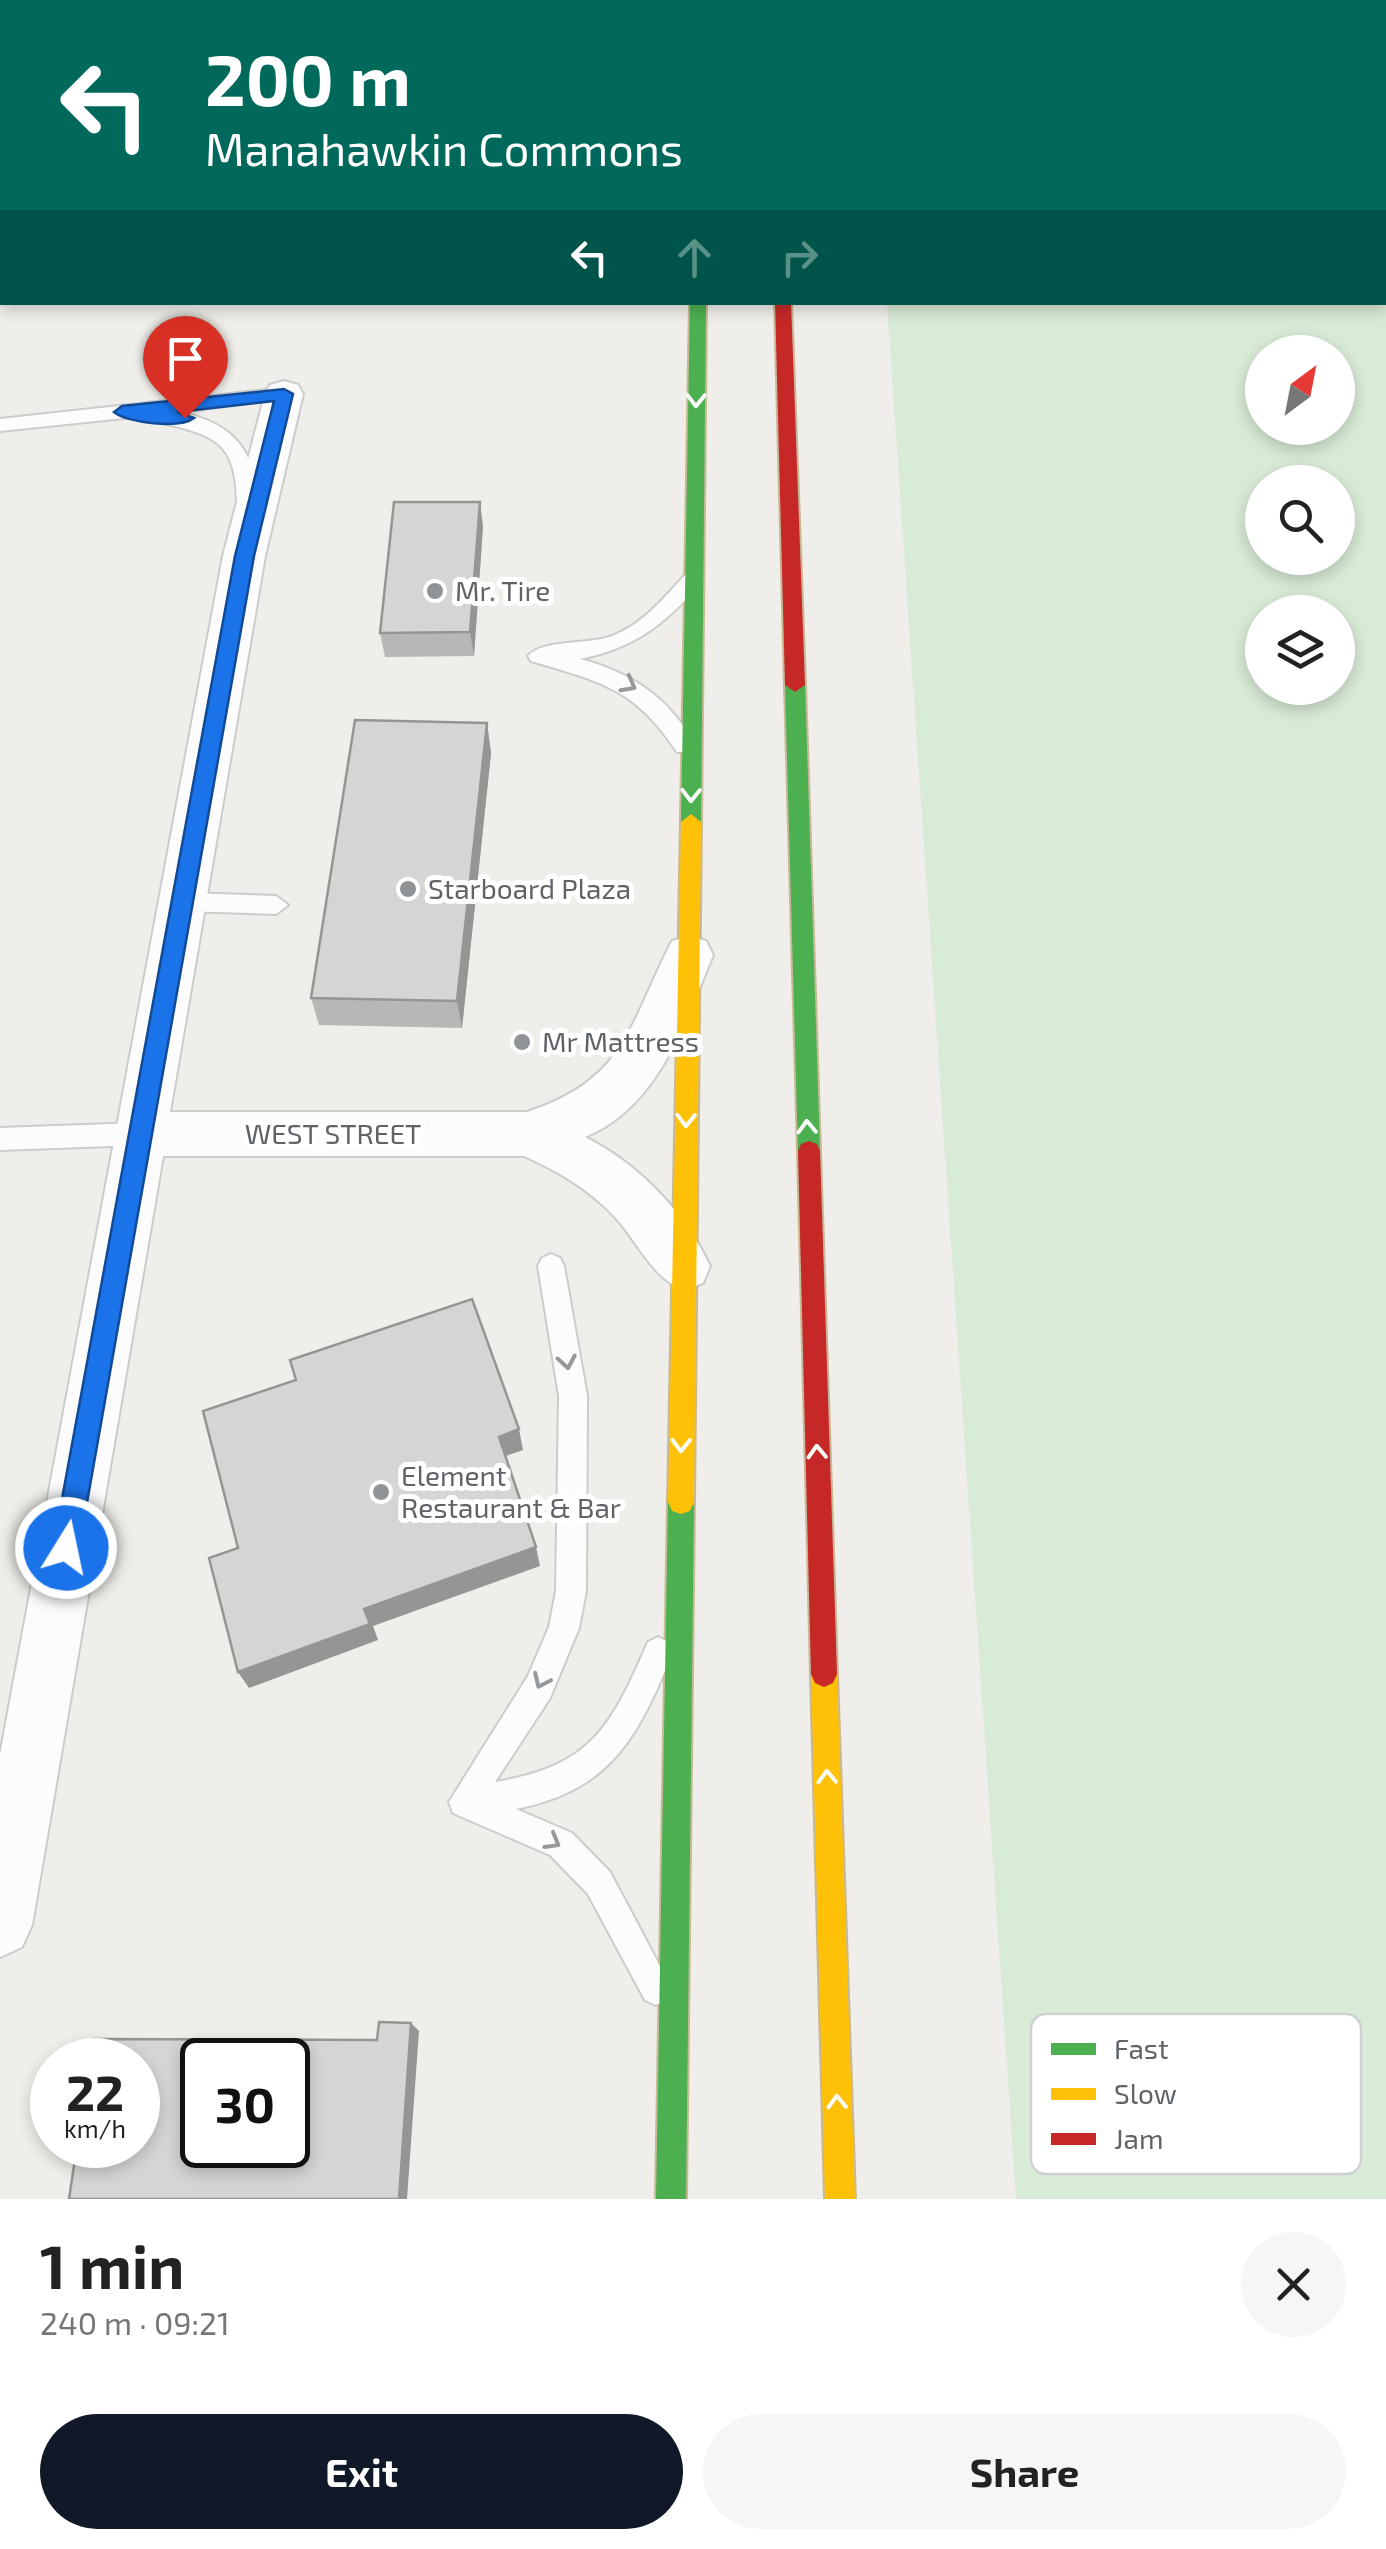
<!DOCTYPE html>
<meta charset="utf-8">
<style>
:root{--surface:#fff;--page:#f6f6f6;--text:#222;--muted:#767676;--accent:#111827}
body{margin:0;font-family:"Exo 2",sans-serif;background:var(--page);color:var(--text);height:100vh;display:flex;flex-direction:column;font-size:38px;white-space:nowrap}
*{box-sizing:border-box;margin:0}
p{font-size:32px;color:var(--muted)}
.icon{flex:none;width:55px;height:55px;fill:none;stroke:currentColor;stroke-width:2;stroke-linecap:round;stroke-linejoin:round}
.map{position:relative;height:2199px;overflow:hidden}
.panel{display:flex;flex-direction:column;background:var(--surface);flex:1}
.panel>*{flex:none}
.top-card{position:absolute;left:0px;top:0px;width:1388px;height:305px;box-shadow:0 5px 15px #0003;background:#00695c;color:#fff;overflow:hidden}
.needle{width:65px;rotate:32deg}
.fabs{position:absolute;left:1245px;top:335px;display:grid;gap:20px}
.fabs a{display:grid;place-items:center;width:110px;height:110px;border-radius:50%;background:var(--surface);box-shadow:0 5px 15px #0003;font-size:50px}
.speed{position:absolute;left:30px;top:2038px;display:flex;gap:20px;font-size:50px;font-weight:700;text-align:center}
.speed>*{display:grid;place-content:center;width:130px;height:130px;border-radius:50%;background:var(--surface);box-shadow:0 5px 15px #0003;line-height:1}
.speed small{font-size:25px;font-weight:400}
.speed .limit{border:5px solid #111;border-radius:15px;background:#fff;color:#111}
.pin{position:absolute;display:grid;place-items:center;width:85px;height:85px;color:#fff;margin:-102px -42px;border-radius:50% 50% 50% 0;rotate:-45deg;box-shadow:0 0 10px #0007}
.pin .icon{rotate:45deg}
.me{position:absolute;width:110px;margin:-55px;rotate:10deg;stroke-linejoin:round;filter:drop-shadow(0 0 8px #0008)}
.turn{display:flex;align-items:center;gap:35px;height:210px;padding:0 40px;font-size:45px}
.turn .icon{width:130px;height:130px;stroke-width:2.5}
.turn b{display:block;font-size:70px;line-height:85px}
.lanes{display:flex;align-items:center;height:95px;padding:0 40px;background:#0003;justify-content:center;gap:50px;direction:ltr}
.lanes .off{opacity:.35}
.round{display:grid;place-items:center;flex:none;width:105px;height:105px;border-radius:52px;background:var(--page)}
.overview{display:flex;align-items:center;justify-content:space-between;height:170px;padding:0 40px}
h1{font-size:60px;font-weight:700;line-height:75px}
.action{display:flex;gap:20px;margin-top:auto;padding:20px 40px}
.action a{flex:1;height:115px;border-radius:60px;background:var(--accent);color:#fff;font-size:40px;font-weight:700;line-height:115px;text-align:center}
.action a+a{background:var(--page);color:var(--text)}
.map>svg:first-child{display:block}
</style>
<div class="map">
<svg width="1386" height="2199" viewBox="0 0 1386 2199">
<rect width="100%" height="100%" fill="#efeeea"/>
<path fill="#d8ebd6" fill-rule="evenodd" d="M867,0H1386V2199H1016L887,303L1385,302V2ZM1262,352H1338V428H1262ZM1338,482V558H1262V482ZM1338,612V688H1262V612Z"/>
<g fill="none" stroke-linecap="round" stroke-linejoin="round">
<defs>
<g id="lane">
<path d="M284,388L291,390V398L178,412C230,422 256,448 257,502L247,509L237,502C236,437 210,435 155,421L153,415L0,431V419Z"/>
<path d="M693,572L700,574V584C664,625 634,648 580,659C633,673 669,698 696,746L693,752H677C635,688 601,682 531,661L528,656C542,639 589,645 612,636C643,624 664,598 686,574Z"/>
<path d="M184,893L276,896L288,905L276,914L184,911L172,902Z"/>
<path d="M139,1123L148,1126L152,1134L148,1142L139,1145L0,1150V1128Z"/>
<path d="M551,1254L560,1258L564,1266L587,1396L586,1591L579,1628L550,1698L495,1782C592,1766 611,1727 648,1642L658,1637L668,1642L673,1652C638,1736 612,1790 516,1809L572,1833L610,1872L672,1989L667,2000L656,2005L645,2000L588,1894L550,1855L453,1813L449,1802L528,1676L549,1627L556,1591L559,1396L538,1266L542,1258Z"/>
</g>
<path id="street" d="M284,381L298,385L303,394L265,556L170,1112H527C626,1080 629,1025 672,941L689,936L706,941L713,955C685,1022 658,1108 585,1137C637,1163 685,1212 710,1266L703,1283L684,1290C652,1278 638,1242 615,1217C589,1189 558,1171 524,1156H163L32,1925L22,1947L0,1957V1755L223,556L265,394L270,385Z"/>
<g id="fast">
<path d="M684,0H698L699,2H685Z"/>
<path d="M690,302H706L701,822L691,830L681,822Z"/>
<path d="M795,678L805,685L820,1151L817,1158L809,1161L801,1158L798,1151L785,685Z"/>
<path d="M681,1490L690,1493L694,1502L686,2199H656L668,1502L672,1493Z"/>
</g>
<g id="slow">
<path d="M691,814L701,822L694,1502L690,1511L681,1514L672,1511L668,1502L681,822Z"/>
<path d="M824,1661L833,1665L837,1674L855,2199H825L811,1674L815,1665Z"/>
</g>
<g id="jam">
<rect x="769" y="0" width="14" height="2"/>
<path d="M775,302H791L805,685L795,692L785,685Z"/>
<path d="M809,1141L817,1144L820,1151L837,1674L833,1683L824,1687L815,1683L811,1674L798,1151L801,1144Z"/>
</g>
</defs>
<use href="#lane" stroke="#cbcccc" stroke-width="4"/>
<use href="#street" stroke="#cbcccc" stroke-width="4"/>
<use href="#fast" stroke="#c8b996" stroke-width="4"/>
<use href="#slow" stroke="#c8b996" stroke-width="4"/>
<use href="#jam" stroke="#c8b996" stroke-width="4"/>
<use href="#lane" fill="#fdfcfc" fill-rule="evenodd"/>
<use href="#street" fill="#fdfcfc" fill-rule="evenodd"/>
<use href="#fast" fill="#4caf50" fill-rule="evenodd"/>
<use href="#slow" fill="#ffc107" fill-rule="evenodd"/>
<use href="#jam" fill="#c62828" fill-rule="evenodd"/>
</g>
<g fill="#b8b7b5">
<path d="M483,526L474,656L385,657L380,633Z"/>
<path d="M487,723L491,753L462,1028L319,1025L311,998Z"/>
</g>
<g fill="#969594">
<path d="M480,502L483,526L474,656L470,632Z"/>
<path d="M487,723L491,753L462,1028L457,1001Z"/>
<path d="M519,1429L523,1450L503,1457L499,1437Z"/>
<path d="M536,1547L540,1566L373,1626L378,1640L249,1688L238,1672L364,1609Z"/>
<path d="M411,2023L419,2031L407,2199H399Z"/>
</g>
<g fill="#d6d5d3" stroke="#969594" stroke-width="2.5" fill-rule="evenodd">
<path d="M394,502H480L470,632L380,633Z"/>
<path d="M355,720L487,723L457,1001L311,998Z"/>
<path d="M472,1299L519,1429L499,1437L536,1547L364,1609L370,1624L238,1672L209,1558L238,1548L203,1411L296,1380L290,1360Z"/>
<path d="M379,2022L411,2023L399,2199H69L77,2145H138V2060H90L93,2039L377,2040ZM202,2060H288V2145H202Z"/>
</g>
<defs><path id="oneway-chevron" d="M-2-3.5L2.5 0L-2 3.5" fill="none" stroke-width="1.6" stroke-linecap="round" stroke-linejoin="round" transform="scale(2.5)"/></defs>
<g stroke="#f6fbf6">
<use href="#oneway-chevron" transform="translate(696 400) rotate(91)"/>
<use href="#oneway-chevron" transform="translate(691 795) rotate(91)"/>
<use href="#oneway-chevron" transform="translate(686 1120) rotate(91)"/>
<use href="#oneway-chevron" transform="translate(807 1127) rotate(-92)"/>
<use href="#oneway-chevron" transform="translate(681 1445) rotate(91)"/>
<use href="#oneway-chevron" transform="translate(817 1452) rotate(-92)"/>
<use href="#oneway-chevron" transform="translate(827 1777) rotate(-92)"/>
<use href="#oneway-chevron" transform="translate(837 2102) rotate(-92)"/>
</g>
<g stroke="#96999c">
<use href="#oneway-chevron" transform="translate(629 685) rotate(29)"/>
<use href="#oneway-chevron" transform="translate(567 1362) rotate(80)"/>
<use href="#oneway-chevron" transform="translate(541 1681) rotate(115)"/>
<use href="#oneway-chevron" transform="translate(553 1842) rotate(30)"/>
</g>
<path fill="#1a73e8" stroke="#114b97" stroke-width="2.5" d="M284,389L293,394L254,556L79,1548L75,1556L66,1560L57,1556L53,1548L235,556L274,401L177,412L194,418C180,429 127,423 114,412L122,406Z"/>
<g fill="#919496" stroke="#fff" stroke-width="4">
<circle cx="435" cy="591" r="10"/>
<circle cx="408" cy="889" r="10"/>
<circle cx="522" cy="1042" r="10"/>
<circle cx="381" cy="1492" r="10"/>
</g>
<g text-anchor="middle" stroke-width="10" stroke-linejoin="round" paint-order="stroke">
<g font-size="28" fill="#5f6368" stroke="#fff" text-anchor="start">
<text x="455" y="601">Mr. Tire</text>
<text x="428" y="899">Starboard Plaza</text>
<text x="542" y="1052">Mr Mattress</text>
<text x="401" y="1486">Element<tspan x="401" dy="32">Restaurant &amp; Bar</tspan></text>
</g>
<g font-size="28" fill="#5f6368" stroke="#fff">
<text x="333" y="1144">WEST STREET</text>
</g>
</g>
<rect x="1031" y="2014" width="330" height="160" rx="15" fill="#fff" stroke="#cfd0d2" stroke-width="2.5"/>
<rect x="1051" y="2043" width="45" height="12" fill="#4caf50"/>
<rect x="1051" y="2088" width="45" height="12" fill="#ffc107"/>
<rect x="1051" y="2133" width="45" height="12" fill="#c62828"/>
<g font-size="28" fill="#5f6368">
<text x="1114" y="2059">Fast</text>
<text x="1114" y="2104">Slow</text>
<text x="1114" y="2149">Jam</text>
</g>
</svg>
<div class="fabs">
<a><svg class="needle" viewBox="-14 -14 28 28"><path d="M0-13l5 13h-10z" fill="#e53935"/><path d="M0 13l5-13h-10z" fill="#767676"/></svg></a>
<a><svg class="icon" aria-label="search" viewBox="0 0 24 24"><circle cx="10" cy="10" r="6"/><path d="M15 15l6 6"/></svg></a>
<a><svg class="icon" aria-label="layers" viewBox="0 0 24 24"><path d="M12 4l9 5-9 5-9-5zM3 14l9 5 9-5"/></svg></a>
</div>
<div class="speed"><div>22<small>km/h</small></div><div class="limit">30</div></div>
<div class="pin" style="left:185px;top:418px;background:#d93025"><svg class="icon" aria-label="arrive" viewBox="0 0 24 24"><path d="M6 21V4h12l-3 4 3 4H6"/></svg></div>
<svg class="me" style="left:66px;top:1548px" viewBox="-20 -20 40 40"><circle r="17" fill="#1a73e8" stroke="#fff" stroke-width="3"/><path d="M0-11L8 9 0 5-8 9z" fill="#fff"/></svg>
<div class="top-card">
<div class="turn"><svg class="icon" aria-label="left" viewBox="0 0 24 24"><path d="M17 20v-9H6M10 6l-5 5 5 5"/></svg><div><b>200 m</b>Manahawkin Commons</div></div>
<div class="lanes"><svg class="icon" aria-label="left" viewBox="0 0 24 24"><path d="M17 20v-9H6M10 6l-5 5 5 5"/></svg><svg class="icon off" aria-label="ahead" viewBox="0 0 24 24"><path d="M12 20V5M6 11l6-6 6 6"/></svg><svg class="icon off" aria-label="right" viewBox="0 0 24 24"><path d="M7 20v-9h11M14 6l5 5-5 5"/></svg></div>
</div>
</div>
<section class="panel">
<div class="overview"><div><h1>1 min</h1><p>240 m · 09:21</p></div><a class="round"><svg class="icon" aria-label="close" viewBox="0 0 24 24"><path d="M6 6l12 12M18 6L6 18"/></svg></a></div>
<div class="action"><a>Exit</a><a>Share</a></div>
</section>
